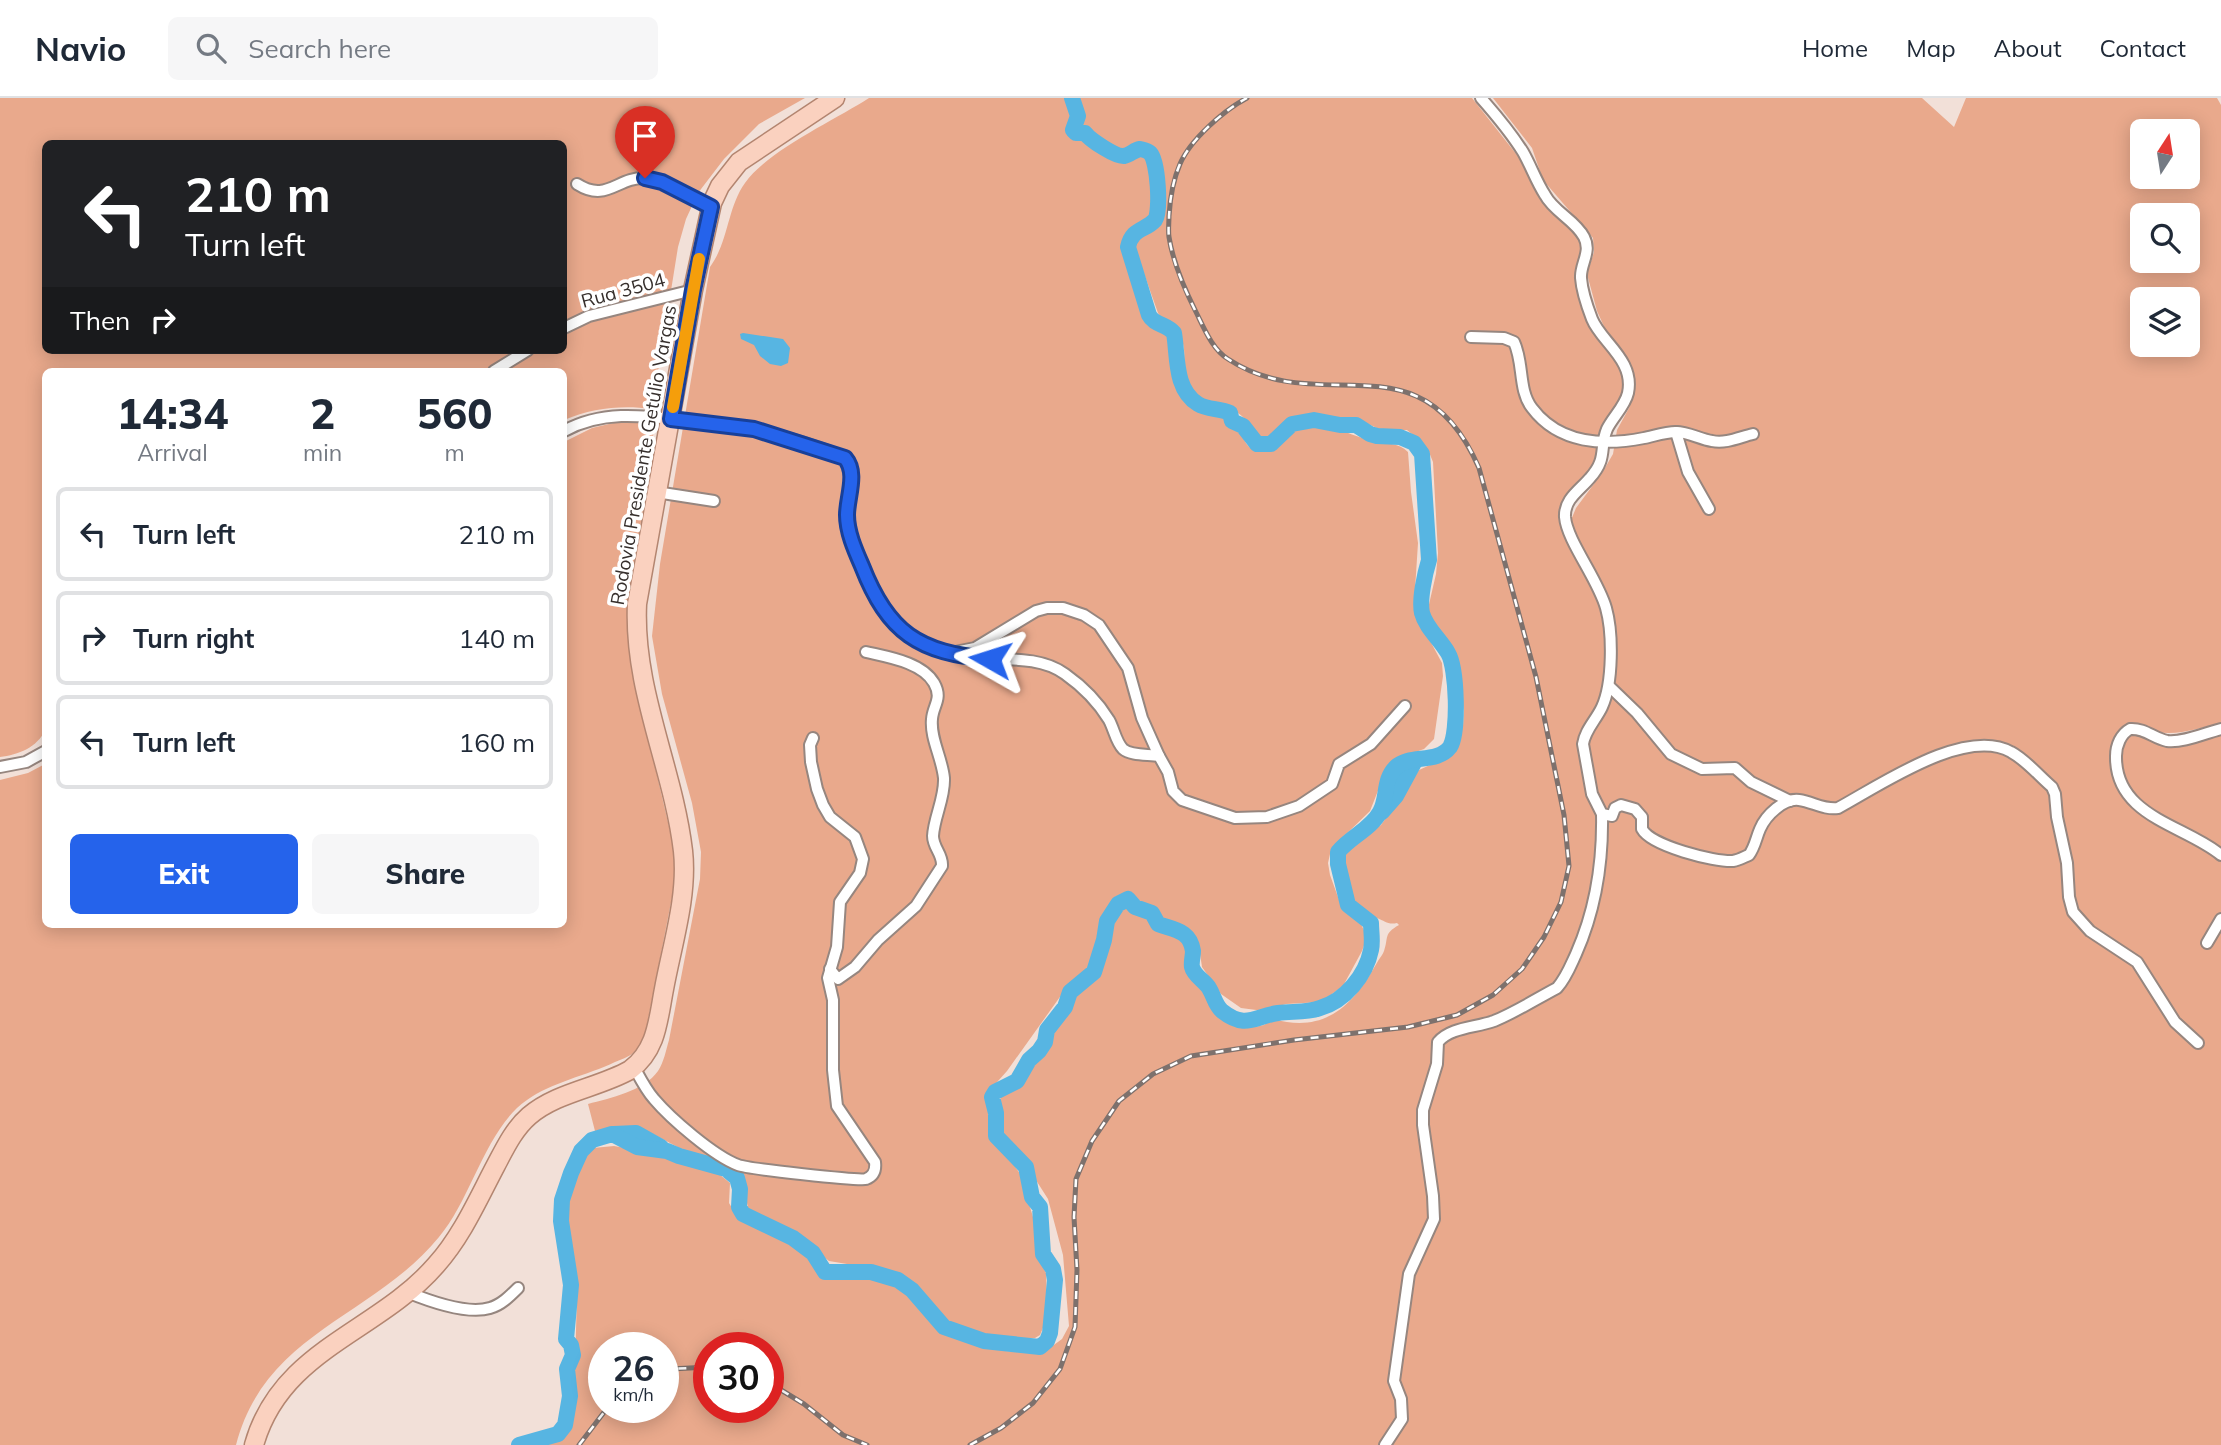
<!DOCTYPE html>
<meta charset="utf-8">
<style>
:root{--surface:#fff;--page:#f6f6f7;--text:#1f2937;--muted:#747a83;--line:#e0e1e3;--accent:#2563eb}
body{margin:0;font-family:Mulish,sans-serif;background:var(--page);color:var(--text);height:100vh;display:flex;flex-direction:column;font-size:26px;white-space:nowrap}
*{box-sizing:border-box;margin:0}
p{font-size:23px;color:var(--muted)}
.icon{flex:none;width:38px;height:38px;fill:none;stroke:currentColor;stroke-width:2;stroke-linecap:round;stroke-linejoin:round}
.map{position:relative;flex:1;overflow:hidden}
.side{position:absolute;left:42px;top:270px;width:525px;height:560px;display:flex;flex-direction:column;background:var(--surface);border-radius:10px;box-shadow:0 4px 18px #0003}
.side>*{flex:none}
.top-card{position:absolute;left:42px;top:42px;width:525px;height:214px;border-radius:10px;box-shadow:0 4px 18px #0003;background:#202124;color:#fff;overflow:hidden}
.needle{width:46px;rotate:12deg}
.buttons{position:absolute;left:2130px;top:21px;display:grid;gap:14px}
.buttons a{display:grid;place-items:center;width:70px;height:70px;border-radius:10px;background:var(--surface);box-shadow:0 4px 18px #0003;font-size:35px}
.speed{position:absolute;left:588px;top:1234px;display:flex;gap:14px;font-size:35px;font-weight:700;text-align:center}
.speed>*{display:grid;place-content:center;width:91px;height:91px;border-radius:50%;background:var(--surface);box-shadow:0 4px 18px #0003;line-height:1}
.speed small{font-size:18px;font-weight:400}
.speed .limit{border:10px solid #d22;background:#fff;color:#111}
.pin{position:absolute;display:grid;place-items:center;width:60px;height:60px;color:#fff;margin:-72px -30px;border-radius:50% 50% 50% 0;rotate:-45deg;box-shadow:0 0 7px #0007}
.pin .icon{rotate:45deg}
.me{position:absolute;width:77px;margin:-38px;rotate:276deg;stroke-linejoin:round;filter:drop-shadow(0 0 5px #0008)}
.turn{display:flex;align-items:center;gap:24px;height:147px;padding:0 28px;font-size:32px}
.turn .icon{width:91px;height:91px;stroke-width:2.5}
.turn b{display:block;font-size:49px;line-height:60px}
.then{display:flex;align-items:center;height:66px;padding:0 28px;background:#0003;gap:14px;font-size:26px}
.eta{display:flex;justify-content:space-evenly;align-items:center;height:119px;text-align:center}
.eta b{font-size:42px;font-weight:800;line-height:49px}
.primary-button{display:flex;gap:14px;margin-top:auto;padding:14px 28px}
.primary-button a{flex:1;height:80px;border-radius:10px;background:var(--accent);color:#fff;font-size:28px;font-weight:800;line-height:80px;text-align:center}
.primary-button a+a{background:var(--page);color:var(--text)}
ul{padding:0;list-style:none}
li{display:flex;align-items:center;gap:21px;height:94px;margin:0 14px 10px;padding:0 14px;border:4px solid var(--line);border-radius:10px}
li div{flex:1}
li b{display:block;font-size:26px}
li em{font-style:normal}
header{display:flex;align-items:center;gap:42px;box-sizing:border-box;height:98px;padding:0 35px;background:var(--surface);border-bottom:2px solid var(--line)}
header strong{font-size:33px}
nav{display:flex;gap:38px;margin-inline-start:auto;font-size:24px}
.search{width:490px;height:63px;background:var(--page);display:flex;align-items:center;gap:18px;box-sizing:border-box;padding:0 24px;border-radius:10px;color:var(--muted);font-size:26px}
.map>svg:first-child{display:block}
</style>
<header>
<strong>Navio</strong>
<div class="search"><svg class="icon" aria-label="search" viewBox="0 0 24 24"><circle cx="10" cy="10" r="6"/><path d="M15 15l6 6"/></svg>Search here</div>
<nav><a>Home</a><a>Map</a><a>About</a><a>Contact</a></nav>
</header>
<div class="map">
<svg width="2221" height="1347" viewBox="0 0 2221 1347">
<rect width="100%" height="100%" fill="#f2e0d8"/>
<g fill="#e9a98c" fill-rule="evenodd">
<path d="M0,0H805L759,26L724,61L698,95L686,121L678,149L652,311C621,307 593,310 564,322V273H46L45,632C38,649 18,657 0,659ZM46,46H564V252H46Z"/>
<path d="M869,0H1067L1074,19L1070,32L1073,37C1090,40 1105,59 1120,61C1131,63 1136,53 1148,57L1153,79L1152,115C1144,125 1131,130 1126,143C1120,157 1140,203 1146,218L1149,223L1170,236C1174,264 1170,296 1199,311C1207,315 1219,314 1225,319C1228,322 1233,326 1236,329C1244,336 1244,350 1256,352C1285,358 1285,331 1306,328C1327,324 1354,339 1373,343C1386,346 1398,344 1408,354L1411,394L1418,445L1414,507L1420,524L1442,565L1443,578L1434,641L1424,651L1393,662L1383,680L1370,713L1334,748L1330,756L1328,765L1330,777L1342,810L1361,826L1367,839L1362,853L1343,888L1321,904L1286,906L1264,913L1241,910L1221,896L1202,869L1199,849L1188,834L1163,821L1151,808L1130,798L1120,797L1115,799L1101,823L1095,853L1088,870L1062,896L1007,973L990,992L987,1005L991,1039L1009,1059L1020,1076L1033,1119L1038,1159L1046,1175L1047,1202L1045,1225L1040,1237L1035,1240H995L956,1228L944,1222L920,1193L901,1180L871,1170L829,1163L798,1138L754,1116L748,1110L742,1079L723,1065L687,1054L653,1036L638,1032L625,1029L595,1033L588,1006C610,1000 644,993 658,973C664,964 666,952 669,942L700,781L701,754L692,705L662,596L652,538L660,466L710,169C729,143 727,110 745,85C767,53 835,22 869,0Z"/>
<path d="M1076,0H1472L1517,57L1522,58L1579,138C1583,157 1576,175 1578,193C1580,203 1584,216 1588,225C1598,250 1625,260 1624,292L1594,367L1562,404L1558,418L1563,429L1571,422L1576,410L1602,375L1613,356L1617,332L1629,310L1635,285L1625,257L1607,235L1597,213L1587,176L1594,154L1593,140L1543,82L1532,50L1493,0H1922L1954,29L1966,0H2217L2221,7V626C2199,629 2180,638 2157,634L2155,641L2221,633V1347H540L559,1339L566,1332L574,1304L577,1196L575,1166L565,1115L578,1069L586,1056L593,1050L614,1048L659,1056L714,1072L730,1085L729,1105L735,1115L760,1131L788,1141L812,1159L822,1178L826,1180L836,1181L853,1176L878,1180L901,1188L944,1235L965,1244L1005,1253L1041,1255L1047,1252L1062,1241L1069,1228L1063,1157L1048,1101L1020,1057L1001,1037L999,1005L1001,999L1026,977L1031,964L1046,951L1055,927L1072,900L1086,886L1098,879L1109,843L1108,827L1121,808L1128,807L1134,813L1146,814C1164,840 1159,827 1182,838L1188,850L1189,872L1209,893L1214,909L1221,917L1239,926L1255,929L1264,927L1273,921C1327,936 1354,906 1378,863C1380,860 1383,856 1384,853C1389,839 1383,836 1399,827L1397,825C1388,827 1385,823 1377,820C1347,808 1341,790 1340,758L1349,746L1381,727L1419,672L1452,657L1463,628L1464,613L1461,595L1453,556L1434,532L1427,515L1436,476L1438,455L1433,364L1429,354L1420,343L1407,332H1381L1360,322L1338,321L1316,316L1293,321L1272,339H1258C1248,328 1248,320 1233,312C1220,305 1203,306 1193,295C1176,278 1189,260 1182,243C1175,226 1165,227 1158,215L1135,150C1133,131 1154,134 1161,120C1169,104 1166,51 1144,48C1136,47 1131,48 1124,54L1120,53L1082,30L1081,15ZM2142,33H2188V79H2142ZM2142,117H2188V163H2142ZM2142,201H2188V247H2142ZM604,1250H663V1309H604ZM709,1250H768V1309H709Z"/>
<path d="M622,323L654,327L650,372L628,498V533L635,584L675,754L674,789L645,937C642,943 638,950 633,955C629,959 620,962 615,964C588,977 550,985 527,1002C486,1030 472,1100 439,1139C374,1219 265,1234 236,1347H0V682L28,675L45,666L46,826H564V344L592,330Z"/>
</g>
<path fill="#57b5e2" d="M743,235L783,241L790,250L788,265L781,268L770,266L760,258L754,247L741,241L740,236Z"/>
<g fill="none" stroke-linecap="round" stroke-linejoin="round">
<g stroke="#57b5e2" stroke-width="16">
<path d="M1382,714L1396,698L1415,663"/>
<path d="M614,1036L636,1035L661,1049"/>
<path d="M519,1347L558,1336L565,1327L570,1298L567,1271L573,1257L571,1247L566,1241L571,1187L561,1123L562,1102L571,1075L581,1053L592,1042L612,1036L637,1049L667,1053L679,1058L726,1071L737,1080L740,1091L739,1109L743,1116L793,1140L813,1155L825,1174H871L898,1182L912,1192L944,1229L984,1243L1040,1249L1047,1243L1050,1235L1055,1182L1053,1171L1043,1156L1040,1109L1032,1099L1026,1069L996,1038V1015L992,999L995,994L1017,983L1029,962L1039,953L1045,944L1047,932L1065,909L1070,894L1094,874L1104,842L1107,823L1118,806L1128,801L1135,809L1152,815L1158,826C1174,832 1190,832 1193,853C1193,858 1191,865 1192,869C1194,878 1205,883 1209,890C1214,898 1215,907 1222,913C1246,932 1255,918 1278,915C1292,913 1307,915 1320,910C1345,903 1366,877 1371,852C1373,843 1371,834 1371,825L1348,807L1338,766V754C1350,739 1371,731 1380,714C1388,700 1383,681 1396,669C1410,656 1437,666 1450,649C1459,634 1457,570 1448,555C1440,541 1426,530 1422,515C1419,502 1425,475 1429,462L1422,356L1414,345L1400,339L1377,338L1370,336L1356,327H1340L1314,322L1292,326L1271,346H1257L1243,328L1232,323L1230,315C1220,310 1208,312 1198,306C1174,291 1178,258 1174,235C1167,226 1154,227 1149,217L1128,149C1132,130 1145,133 1155,122C1161,113 1158,63 1150,55C1147,52 1144,52 1140,51C1134,52 1130,57 1124,58C1116,59 1090,42 1085,35H1076L1073,32L1078,18L1072,0"/>
</g>
<defs>
<g id="street">
<path d="M1481,0C1496,17 1511,35 1523,54C1531,68 1536,83 1545,97C1554,114 1575,122 1584,139C1592,154 1580,166 1581,180C1582,194 1587,208 1592,221C1601,244 1635,262 1628,295C1625,308 1613,319 1607,331C1599,350 1608,360 1590,380C1580,392 1564,401 1565,419C1567,443 1598,481 1606,510C1613,535 1613,585 1602,609C1596,622 1585,632 1583,646L1592,696L1602,716L1612,718L1615,710L1621,707L1635,711L1642,719V731C1651,748 1714,764 1733,763C1739,762 1744,759 1749,757C1755,749 1756,740 1760,731C1766,717 1784,700 1799,702C1813,704 1824,712 1838,710C1879,688 1965,628 2011,654C2026,662 2039,678 2052,689L2055,696L2057,719L2067,765L2069,799L2073,814L2090,833L2137,864L2175,924L2198,945"/>
<path d="M577,86C607,105 617,79 645,80C667,81 692,99 711,109"/>
<path d="M564,230L589,218L693,192"/>
<path d="M1471,239L1504,240L1514,244C1524,265 1518,292 1532,310C1559,346 1604,348 1644,340C1654,338 1665,334 1676,334C1688,334 1700,341 1712,343C1726,346 1740,339 1753,336"/>
<path d="M494,273L528,252"/>
<path d="M564,333C604,311 646,318 689,323C742,328 795,338 845,360C859,375 846,403 848,422C851,455 870,491 888,519C895,529 907,536 917,542C930,548 943,555 957,558C991,565 1035,554 1065,576C1082,588 1098,604 1109,622C1114,631 1116,644 1123,651C1131,658 1149,656 1159,658L1168,674L1173,693L1182,702L1235,720L1267,719L1299,708L1332,686L1339,666L1371,646L1405,608"/>
<path d="M1676,334L1688,374L1709,411"/>
<path d="M656,394L714,403"/>
<path d="M955,554L975,550L1036,513L1047,510H1063L1084,517L1099,527L1128,570L1142,620L1159,658"/>
<path d="M1609,588L1637,615L1671,656L1702,671L1735,670L1751,684L1790,703"/>
<path d="M2221,631C2205,635 2183,645 2167,643C2153,640 2145,630 2130,631C2121,636 2116,647 2116,658C2115,719 2185,727 2221,757"/>
<path d="M0,669L26,664L46,653"/>
<path d="M2207,845L2221,821"/>
<path d="M830,871L838,881L855,869L878,842L916,808L942,768C943,756 933,750 933,738C934,719 945,700 944,680C942,660 930,640 932,621C933,607 943,601 934,585C922,564 887,559 866,554"/>
<path d="M634,969C640,980 646,992 654,1001C671,1021 714,1058 738,1067C748,1071 859,1083 866,1081C874,1078 876,1072 875,1064L837,1008L833,972V902L828,880L837,849L840,804L860,775L863,761L855,739L830,719L823,707L817,691L811,664L810,647L813,640"/>
<path d="M407,1194C429,1203 467,1217 490,1210C501,1207 510,1198 518,1190"/>
<path d="M1385,1347L1402,1321L1401,1301L1394,1283L1409,1176L1434,1121L1433,1098L1423,1027V1012L1437,966L1438,944C1451,929 1475,930 1494,923C1516,914 1536,901 1557,890C1566,880 1570,869 1576,856C1596,811 1603,766 1602,716"/>
</g>
<path id="primary" d="M254,1347C281,1251 377,1235 436,1167C462,1138 478,1101 496,1067C505,1050 514,1031 529,1018C557,994 598,990 630,972C657,952 658,922 664,891C672,847 688,798 683,753C673,669 633,592 637,506L693,192L712,105L720,88L739,64L835,0"/>
</defs>
<use href="#street" stroke="#96867f" stroke-width="14"/>
<use href="#primary" stroke="#b38570" stroke-width="21"/>
<use href="#street" stroke="#fff" stroke-width="10"/>
<use href="#primary" stroke="#fad1bf" stroke-width="18"/>
<defs>
<g id="rail">
<path d="M663,1274L670,1271L709,1269"/>
<path d="M768,1284L804,1306L843,1337L867,1347"/>
<path d="M579,1347L608,1309"/>
<path d="M970,1347L1001,1330L1033,1305L1060,1271L1075,1229L1077,1172L1074,1119L1076,1081L1092,1043L1119,1003L1153,976L1191,958L1294,942L1408,929L1457,917L1493,897L1522,871L1544,839L1561,804L1569,768L1564,717L1536,579L1479,370C1420,234 1322,323 1228,261C1212,251 1204,230 1196,214C1184,190 1173,165 1169,139C1168,132 1169,125 1169,118C1170,101 1173,82 1180,66C1190,42 1224,12 1247,0"/>
</g>
</defs>
<use href="#rail" stroke="#7d716d" stroke-width="5"/>
<use href="#rail" stroke="#fff" stroke-width="2.5" stroke-dasharray="8" stroke-linecap="butt"/>
</g>
<g fill="none" stroke-linecap="round" stroke-linejoin="round">
<defs>
<path id="route" d="M645,80L662,84L711,109L693,192L671,321L754,331L845,360C858,375 847,399 847,417C847,434 855,452 862,468C888,535 919,555 990,561"/>
</defs>
<use href="#route" stroke="#184099" stroke-width="18"/>
<use href="#route" stroke="#2563eb" stroke-width="12"/>
<path stroke="#f59e0b" stroke-width="12" d="M673,309L699,161"/>
</g>
<g text-anchor="middle" stroke-width="7" stroke-linejoin="round" paint-order="stroke">
<g font-size="19" fill="#362f2c" stroke="#fff">
<text transform="translate(623 192) rotate(-15)" y="7">Rua 3504</text>
<text transform="translate(643 357) rotate(-80)" y="7">Rodovia Presidente Getúlio Vargas</text>
</g>
</g>
</svg>
<div class="buttons">
<a><svg class="needle" viewBox="-14 -14 28 28"><path d="M0-13l5 13h-10z" fill="#e53935"/><path d="M0 13l5-13h-10z" fill="#747a83"/></svg></a>
<a><svg class="icon" aria-label="search" viewBox="0 0 24 24"><circle cx="10" cy="10" r="6"/><path d="M15 15l6 6"/></svg></a>
<a><svg class="icon" aria-label="layers" viewBox="0 0 24 24"><path d="M12 4l9 5-9 5-9-5zM3 14l9 5 9-5"/></svg></a>
</div>
<div class="speed"><div>26<small>km/h</small></div><div class="limit">30</div></div>
<div class="pin" style="left:645px;top:80px;background:#d93025"><svg class="icon" aria-label="arrive" viewBox="0 0 24 24"><path d="M6 21V4h12l-3 4 3 4H6"/></svg></div>
<svg class="me" style="left:990px;top:561px" viewBox="-20 -20 40 40"><path d="M0-17L14 15 0 8-14 15z" fill="#2563eb" stroke="#fff" stroke-width="4"/></svg>
<div class="top-card">
<div class="turn"><svg class="icon" aria-label="left" viewBox="0 0 24 24"><path d="M17 20v-9H6M10 6l-5 5 5 5"/></svg><div><b>210 m</b>Turn left</div></div>
<div class="then">Then<svg class="icon" aria-label="right" viewBox="0 0 24 24"><path d="M7 20v-9h11M14 6l5 5-5 5"/></svg></div>
</div>
<section class="side">
<div class="eta">
<div><b>14:34</b><p>Arrival</p></div>
<div><b>2</b><p>min</p></div>
<div><b>560</b><p>m</p></div>
</div>
<ul>
<li><svg class="icon" aria-label="left" viewBox="0 0 24 24"><path d="M17 20v-9H6M10 6l-5 5 5 5"/></svg><div><b>Turn left</b></div><em>210 m</em></li>
<li><svg class="icon" aria-label="right" viewBox="0 0 24 24"><path d="M7 20v-9h11M14 6l5 5-5 5"/></svg><div><b>Turn right</b></div><em>140 m</em></li>
<li><svg class="icon" aria-label="left" viewBox="0 0 24 24"><path d="M17 20v-9H6M10 6l-5 5 5 5"/></svg><div><b>Turn left</b></div><em>160 m</em></li>
</ul>
<div class="primary-button"><a>Exit</a><a>Share</a></div>
</section>
</div>
